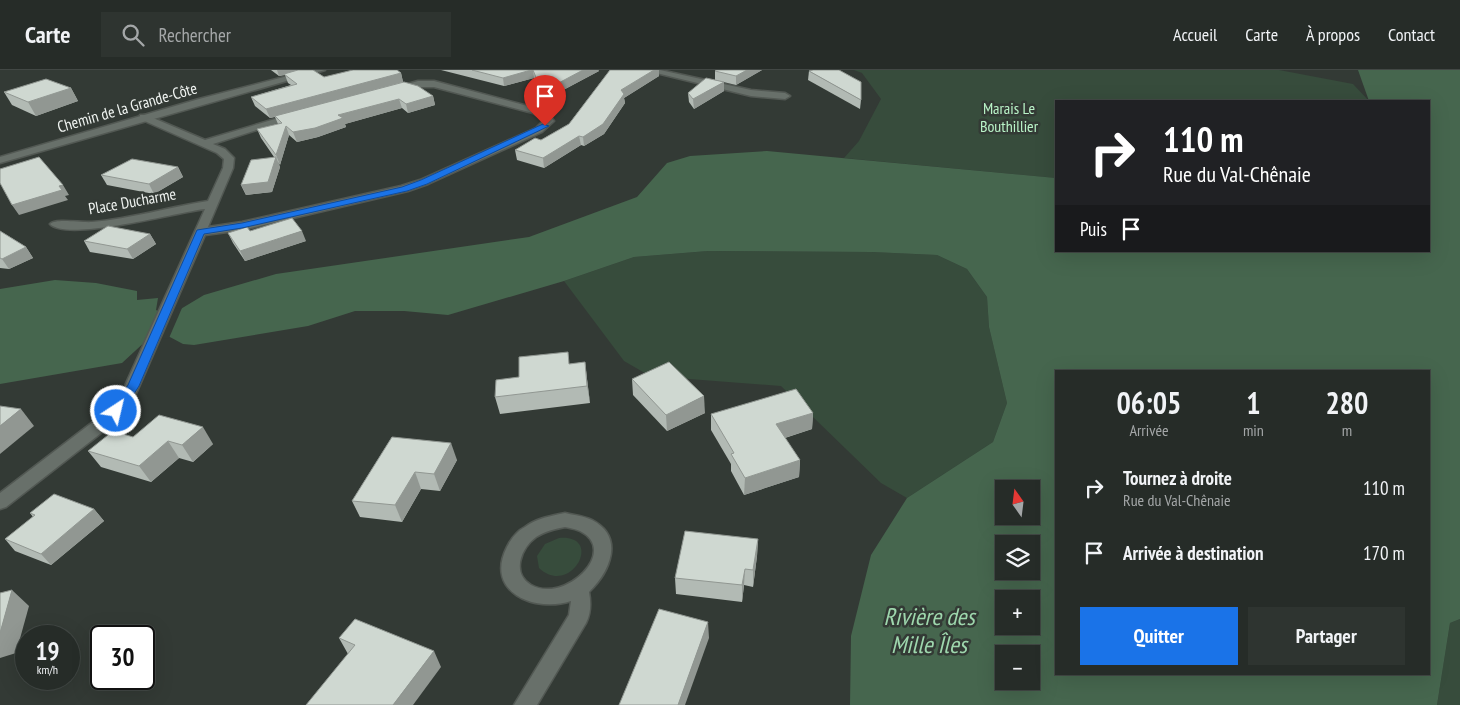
<!DOCTYPE html>
<html lang="fr">
<meta charset="utf-8">
<style>
:root{--surface:#262c28;--page:#2e3430;--text:#f1f3f6;--muted:#a4a7a8;--line:#424845;--accent:#1a73e8}
body{margin:0;font-family:"PT Sans Narrow",sans-serif;background:var(--page);color:var(--text);height:100vh;display:flex;flex-direction:column;font-size:19px;white-space:nowrap}
*{box-sizing:border-box;margin:0}
p{font-size:16px;color:var(--muted)}
.icon{flex:none;width:28px;height:28px;fill:none;stroke:currentColor;stroke-width:2;stroke-linecap:round;stroke-linejoin:round}
.map{position:relative;flex:1;overflow:hidden}
.panel{position:absolute;left:1055px;top:300px;width:375px;height:305px;display:flex;flex-direction:column;background:var(--surface);border-radius:0px;box-shadow:0 5px 20px #0002,0 0 0 1px var(--line)}
.panel>*{flex:none}
.hud{position:absolute;left:1055px;top:30px;width:375px;height:152px;border-radius:0px;box-shadow:0 5px 20px #0002,0 0 0 1px var(--line);background:#202124;color:#fff;overflow:hidden}
.needle{width:32px;rotate:346deg}
.controls{position:absolute;left:995px;top:410px;display:grid;gap:10px}
.controls a{display:grid;place-items:center;width:45px;height:45px;border-radius:0px;background:var(--surface);box-shadow:0 5px 20px #0002,0 0 0 1px var(--line);font-size:25px}
.speed{position:absolute;left:15px;top:555px;display:flex;gap:10px;font-size:25px;font-weight:700;text-align:center}
.speed>*{display:grid;place-content:center;width:65px;height:65px;border-radius:50%;background:var(--surface);box-shadow:0 5px 20px #0002,0 0 0 1px var(--line);line-height:1}
.speed small{font-size:12px;font-weight:400}
.speed .limit{border:2px solid #111;border-radius:8px;background:#fff;color:#111}
.pin{position:absolute;display:grid;place-items:center;width:42px;height:42px;color:#fff;margin:-51px -21px;border-radius:50% 50% 50% 0;rotate:-45deg;box-shadow:0 0 5px #0007}
.pin .icon{rotate:45deg}
.me{position:absolute;width:55px;margin:-28px;rotate:35deg;stroke-linejoin:round;filter:drop-shadow(0 0 4px #0008)}
.turn{display:flex;align-items:center;gap:18px;height:105px;padding:0 25px;font-size:22px}
.turn .icon{width:65px;height:65px;stroke-width:2.5}
.turn b{display:block;font-size:35px;line-height:42px}
.then{display:flex;align-items:center;height:48px;padding:0 25px;background:#0003;gap:10px;font-size:19px}
.eta{display:flex;justify-content:space-evenly;align-items:center;height:85px;text-align:center}
.eta b{font-size:30px;font-weight:700;line-height:35px}
.button{display:flex;gap:10px;margin-top:auto;padding:10px 25px}
.button a{flex:1;height:58px;border-radius:0px;background:var(--accent);color:#fff;font-size:20px;font-weight:700;line-height:58px;text-align:center}
.button a+a{background:var(--page);color:var(--text)}
ul{padding:0;list-style:none}
li{display:flex;align-items:center;gap:15px;height:65px;padding:0 25px}
li div{flex:1}
li b{display:block;font-size:19px}
li em{font-style:normal}
header{display:flex;align-items:center;gap:30px;box-sizing:border-box;height:70px;padding:0 25px;background:var(--surface);border-bottom:1px solid var(--line)}
header strong{font-size:24px}
nav{display:flex;gap:28px;margin-inline-start:auto;font-size:18px}
.search{width:350px;height:45px;background:var(--page);display:flex;align-items:center;gap:12px;box-sizing:border-box;padding:0 18px;border-radius:0px;color:var(--muted);font-size:19px}
.map>svg:first-child{display:block}
</style>
<header>
<strong>Carte</strong>
<div class="search"><svg class="icon" aria-label="search" viewBox="0 0 24 24"><circle cx="10" cy="10" r="6"/><path d="M15 15l6 6"/></svg>Rechercher</div>
<nav><a>Accueil</a><a>Carte</a><a>À propos</a><a>Contact</a></nav>
</header>
<div class="map">
<svg width="1460" height="635" viewBox="0 0 1460 635">
<rect width="100%" height="100%" fill="#333a35"/>
<g fill="#374c3c">
<path d="M854,0H1279L1353,14L1369,31H1056V108L844,88L859,71L881,29L862,3Z"/>
<path d="M708,181L872,182L937,185L967,199L987,227L989,257L1007,333L993,372L907,428L881,413L781,316L650,306L624,291L564,211L634,187Z"/>
<path d="M559,468C605,464 571,528 539,498L537,486L545,474Z"/>
<path d="M1460,549V635H1437L1450,553Z"/>
</g>
<path fill="#46664e" fill-rule="evenodd" d="M1358,0H1460V549L1450,553L1437,635H850L851,566L871,485L907,428L993,372L1007,333L989,257L987,227L967,199L937,185L872,182L708,181L634,187L564,211L448,245L404,241H355L308,256L194,275L183,274L168,266L148,269L122,293L0,314V219L55,210L96,213L137,221V230L158,228L156,240L160,242L179,240L204,225L276,204L529,167L637,127L667,93L690,86L767,81L1056,108V181H1429V31H1369ZM1056,301H1429V604H1056ZM1004,419H1031V446H1004ZM1004,474H1031V501H1004ZM1004,529H1031V556H1004ZM1004,584H1031V611H1004Z"/>
<path fill="#333a35" d="M182,238L169,268L160,269L161,241Z"/>
<g fill="none" stroke-linecap="round" stroke-linejoin="round">
<defs>
<g id="street">
<path d="M644,0H660L751,20L785,23L790,26L785,29L751,26Z"/>
<path d="M418,11H434L539,39L549,44L554,51L542,62L428,114L408,121L242,160L205,165L135,326L114,353L6,437L0,439V423L102,345L123,320L205,139C178,142 67,172 50,154C56,148 82,153 92,152C131,149 169,137 208,131L223,98L224,89L217,83L140,49V45H146L205,70L292,44L295,43L300,46L213,74L225,79L234,88L233,98L208,157L242,152L401,116L420,110L536,58L544,50L533,43L434,17H418L394,22L390,19Z"/>
<path d="M565,443C573,445 584,446 592,450C625,467 610,502 589,522C591,533 591,543 586,553L537,635H514L569,545L571,531C535,543 484,522 507,477C511,469 517,461 525,457C537,448 551,446 565,443ZM565,457C570,458 576,459 580,461C620,481 565,534 531,515C511,503 521,478 536,467C545,461 555,459 565,457Z"/>
</g>
<path id="secondary" d="M311,0H325L0,93V87L199,29Z"/>
</defs>
<use href="#street" stroke="#525853" stroke-width="3"/>
<use href="#secondary" stroke="#525853" stroke-width="3"/>
<use href="#street" fill="#68706a" fill-rule="evenodd"/>
<use href="#secondary" fill="#68706a" fill-rule="evenodd"/>
</g>
<g fill="#b2bab4">
<path d="M271,0H313L324,7L401,3L403,12L433,26L435,35L408,43L402,38L345,54L346,57L318,67L297,72L289,65L280,95L278,92L280,97L272,122L246,125L241,115L274,87L261,68L257,59L278,54L275,47L270,48L255,36L251,27L291,15L288,13L285,5L279,6Z"/>
<path d="M441,0H598L599,1L552,26L540,24L534,8L504,16Z"/>
<path d="M610,0H659V6L624,28L625,33L604,64L584,76L581,75L544,98L517,90L515,80L541,70L569,54Z"/>
<path d="M762,0L736,15L715,10V1Z"/>
<path d="M809,1L861,30L860,39L808,10Z"/>
<path d="M71,18L78,31L36,46L12,35L4,22Z"/>
<path d="M724,21L694,39L689,32L688,23Z"/>
<path d="M178,97L183,107L154,124L107,115L101,105Z"/>
<path d="M0,161L26,177L33,188L9,199L0,198Z"/>
<path d="M250,161L306,171L245,191L233,173L228,163Z"/>
<path d="M150,164L156,174L133,189L90,182L84,171Z"/>
<path d="M585,292L587,309L590,333L500,344L495,327L570,294Z"/>
<path d="M632,309L705,343L667,361L633,325Z"/>
<path d="M813,343L812,359L785,368L800,390L799,407L744,425L731,401V394L711,360V344Z"/>
<path d="M133,367L213,374L193,392L179,388L151,412L101,397L88,381Z"/>
<path d="M392,367L457,390L440,421L421,419L402,452L360,447L352,431Z"/>
<path d="M94,439L104,451L51,495L15,481L5,469L33,447L30,443Z"/>
<path d="M758,469L757,486L753,517L744,515L742,532L676,524L675,508Z"/>
<path d="M339,568L441,597L348,584Z"/>
</g>
<g fill="#919792">
<path d="M277,0H303L279,6Z"/>
<path d="M531,0H533L534,8L504,16L503,8Z"/>
<path d="M583,0H598L599,1L552,26L551,17Z"/>
<path d="M654,0H659V6L624,28L625,33L604,64L584,76L583,67L621,20Z"/>
<path d="M747,0H762L736,15V6Z"/>
<path d="M401,3L403,12L270,48L266,39Z"/>
<path d="M724,12V21L694,39L693,29Z"/>
<path d="M71,18L78,31L36,46L28,32Z"/>
<path d="M433,26L435,35L408,43L406,34Z"/>
<path d="M399,29L402,38L345,54L346,57L318,67L297,72L293,62L338,45Z"/>
<path d="M286,56L289,65L280,95L276,85Z"/>
<path d="M579,66L581,75L544,98L543,88Z"/>
<path d="M276,87L280,97L272,122L246,125L241,115Z"/>
<path d="M178,97L183,107L154,124L149,114Z"/>
<path d="M63,115L69,125L65,126L68,130L19,145L12,135Z"/>
<path d="M302,161L306,171L245,191L240,181Z"/>
<path d="M150,164L156,174L133,189L127,179Z"/>
<path d="M26,177L33,188L9,199L2,189Z"/>
<path d="M585,292L587,309L590,333L587,316Z"/>
<path d="M704,326L705,343L667,361L666,345Z"/>
<path d="M21,339L34,356L0,384V356Z"/>
<path d="M813,343L812,359L775,371L776,354Z"/>
<path d="M203,357L213,374L193,392L182,375Z"/>
<path d="M168,371L179,388L151,412L139,396Z"/>
<path d="M451,373L457,390L440,421L434,404Z"/>
<path d="M800,390L799,407L744,425L745,408Z"/>
<path d="M415,402L421,419L402,452L395,435Z"/>
<path d="M94,439L104,451L51,495L41,484Z"/>
<path d="M758,469L757,486L753,517V500Z"/>
<path d="M745,499L744,515L742,532V515Z"/>
<path d="M12,520L29,536L16,583L0,588V563Z"/>
<path d="M708,552L709,568L685,635H678Z"/>
<path d="M434,581L441,597L413,635H393Z"/>
</g>
<g fill="#cfd8d1" stroke="#919792">
<path d="M298,0H313L324,7L353,0H397L401,3L266,39L251,27L297,14L284,4Z"/>
<path d="M472,0H531L503,8Z"/>
<path d="M533,0H583L551,17L539,15Z"/>
<path d="M610,0H654L621,20L624,24L603,54L583,67L579,66L543,88L515,80L535,68L541,70L569,54Z"/>
<path d="M716,0H747L736,6L715,1Z"/>
<path d="M813,0H839L861,12V30L809,1Z"/>
<path d="M706,8L724,12L693,29L688,23Z"/>
<path d="M46,9L71,18L28,32L4,22Z"/>
<path d="M404,12L418,16L433,26L406,34L399,29L338,45L343,48L315,58L293,62L286,56L276,85L257,59L282,53L275,46Z"/>
<path d="M39,87L63,115L59,116L62,120L12,135L0,113V99Z"/>
<path d="M276,87L268,112L241,115L251,90Z"/>
<path d="M132,89L178,97L149,114L101,105Z"/>
<path d="M292,148L302,161L240,181L228,163L247,157L250,161Z"/>
<path d="M108,156L150,164L127,179L84,171Z"/>
<path d="M0,161L26,177L2,189L0,188Z"/>
<path d="M568,282L569,294L585,292L587,316L495,327L496,310L519,307V287Z"/>
<path d="M669,292L704,326L666,345L632,309Z"/>
<path d="M796,319L813,343L776,354L800,390L745,408L731,384L734,383L711,344Z"/>
<path d="M0,336L21,339L0,356Z"/>
<path d="M159,345L203,357L182,375L168,371L139,396L88,381L113,361L133,367Z"/>
<path d="M392,367L451,373L434,404L415,402L395,435L352,431Z"/>
<path d="M54,424L94,439L41,484L5,469L35,445L30,443Z"/>
<path d="M685,461L758,469L753,500L745,499L742,515L675,508Z"/>
<path d="M12,520L0,563V523Z"/>
<path d="M659,539L708,552L678,635H619Z"/>
<path d="M355,549L434,581L393,635H306L355,575L339,568Z"/>
</g>
<path fill="#1a73e8" stroke="#114b97" d="M543,54L549,56L427,114L407,121L242,158L204,164L139,316L121,344H112L111,341L128,315L197,160L242,153L402,117L421,110Z"/>
<g text-anchor="middle" stroke-width="5" stroke-linejoin="round" paint-order="stroke">
<g font-size="16" fill="#eff3f0" stroke="#333a35">
<text transform="translate(127 37) rotate(-16)" y="6">Chemin de la Grande-Côte</text>
<text transform="translate(132 131) rotate(-10)" y="6">Place Ducharme</text>
</g>
<g font-size="16" fill="#b9f3c7" stroke="#333a35">
<text x="1009" y="44">Marais Le<tspan x="1009" dy="18">Bouthillier</tspan></text>
</g>
<g font-size="24" font-style="italic" fill="#9ed7ad" stroke="#333a35">
<text x="929" y="555">Rivière des<tspan x="929" dy="28">Mille Îles</tspan></text>
</g>
</g>
</svg>
<div class="controls">
<a><svg class="needle" viewBox="-14 -14 28 28"><path d="M0-13l5 13h-10z" fill="#e53935"/><path d="M0 13l5-13h-10z" fill="#a4a7a8"/></svg></a>
<a><svg class="icon" aria-label="layers" viewBox="0 0 24 24"><path d="M12 4l9 5-9 5-9-5zM3 14l9 5 9-5"/></svg></a>
<a>+</a>
<a>−</a>
</div>
<div class="speed"><div>19<small>km/h</small></div><div class="limit">30</div></div>
<div class="pin" style="left:545px;top:56px;background:#d93025"><svg class="icon" aria-label="arrive" viewBox="0 0 24 24"><path d="M6 21V4h12l-3 4 3 4H6"/></svg></div>
<svg class="me" style="left:116px;top:341px" viewBox="-20 -20 40 40"><circle r="17" fill="#1a73e8" stroke="#fff" stroke-width="3"/><path d="M0-11L8 9 0 5-8 9z" fill="#fff"/></svg>
<div class="hud">
<div class="turn"><svg class="icon" aria-label="right" viewBox="0 0 24 24"><path d="M7 20v-9h11M14 6l5 5-5 5"/></svg><div><b>110 m</b>Rue du Val-Chênaie</div></div>
<div class="then">Puis<svg class="icon" aria-label="arrive" viewBox="0 0 24 24"><path d="M6 21V4h12l-3 4 3 4H6"/></svg></div>
</div>
<section class="panel">
<div class="eta">
<div><b>06:05</b><p>Arrivée</p></div>
<div><b>1</b><p>min</p></div>
<div><b>280</b><p>m</p></div>
</div>
<ul>
<li><svg class="icon" aria-label="right" viewBox="0 0 24 24"><path d="M7 20v-9h11M14 6l5 5-5 5"/></svg><div><b>Tournez à droite</b><p>Rue du Val-Chênaie</p></div><em>110 m</em></li>
<li><svg class="icon" aria-label="arrive" viewBox="0 0 24 24"><path d="M6 21V4h12l-3 4 3 4H6"/></svg><div><b>Arrivée à destination</b></div><em>170 m</em></li>
</ul>
<div class="button"><a>Quitter</a><a>Partager</a></div>
</section>
</div>
